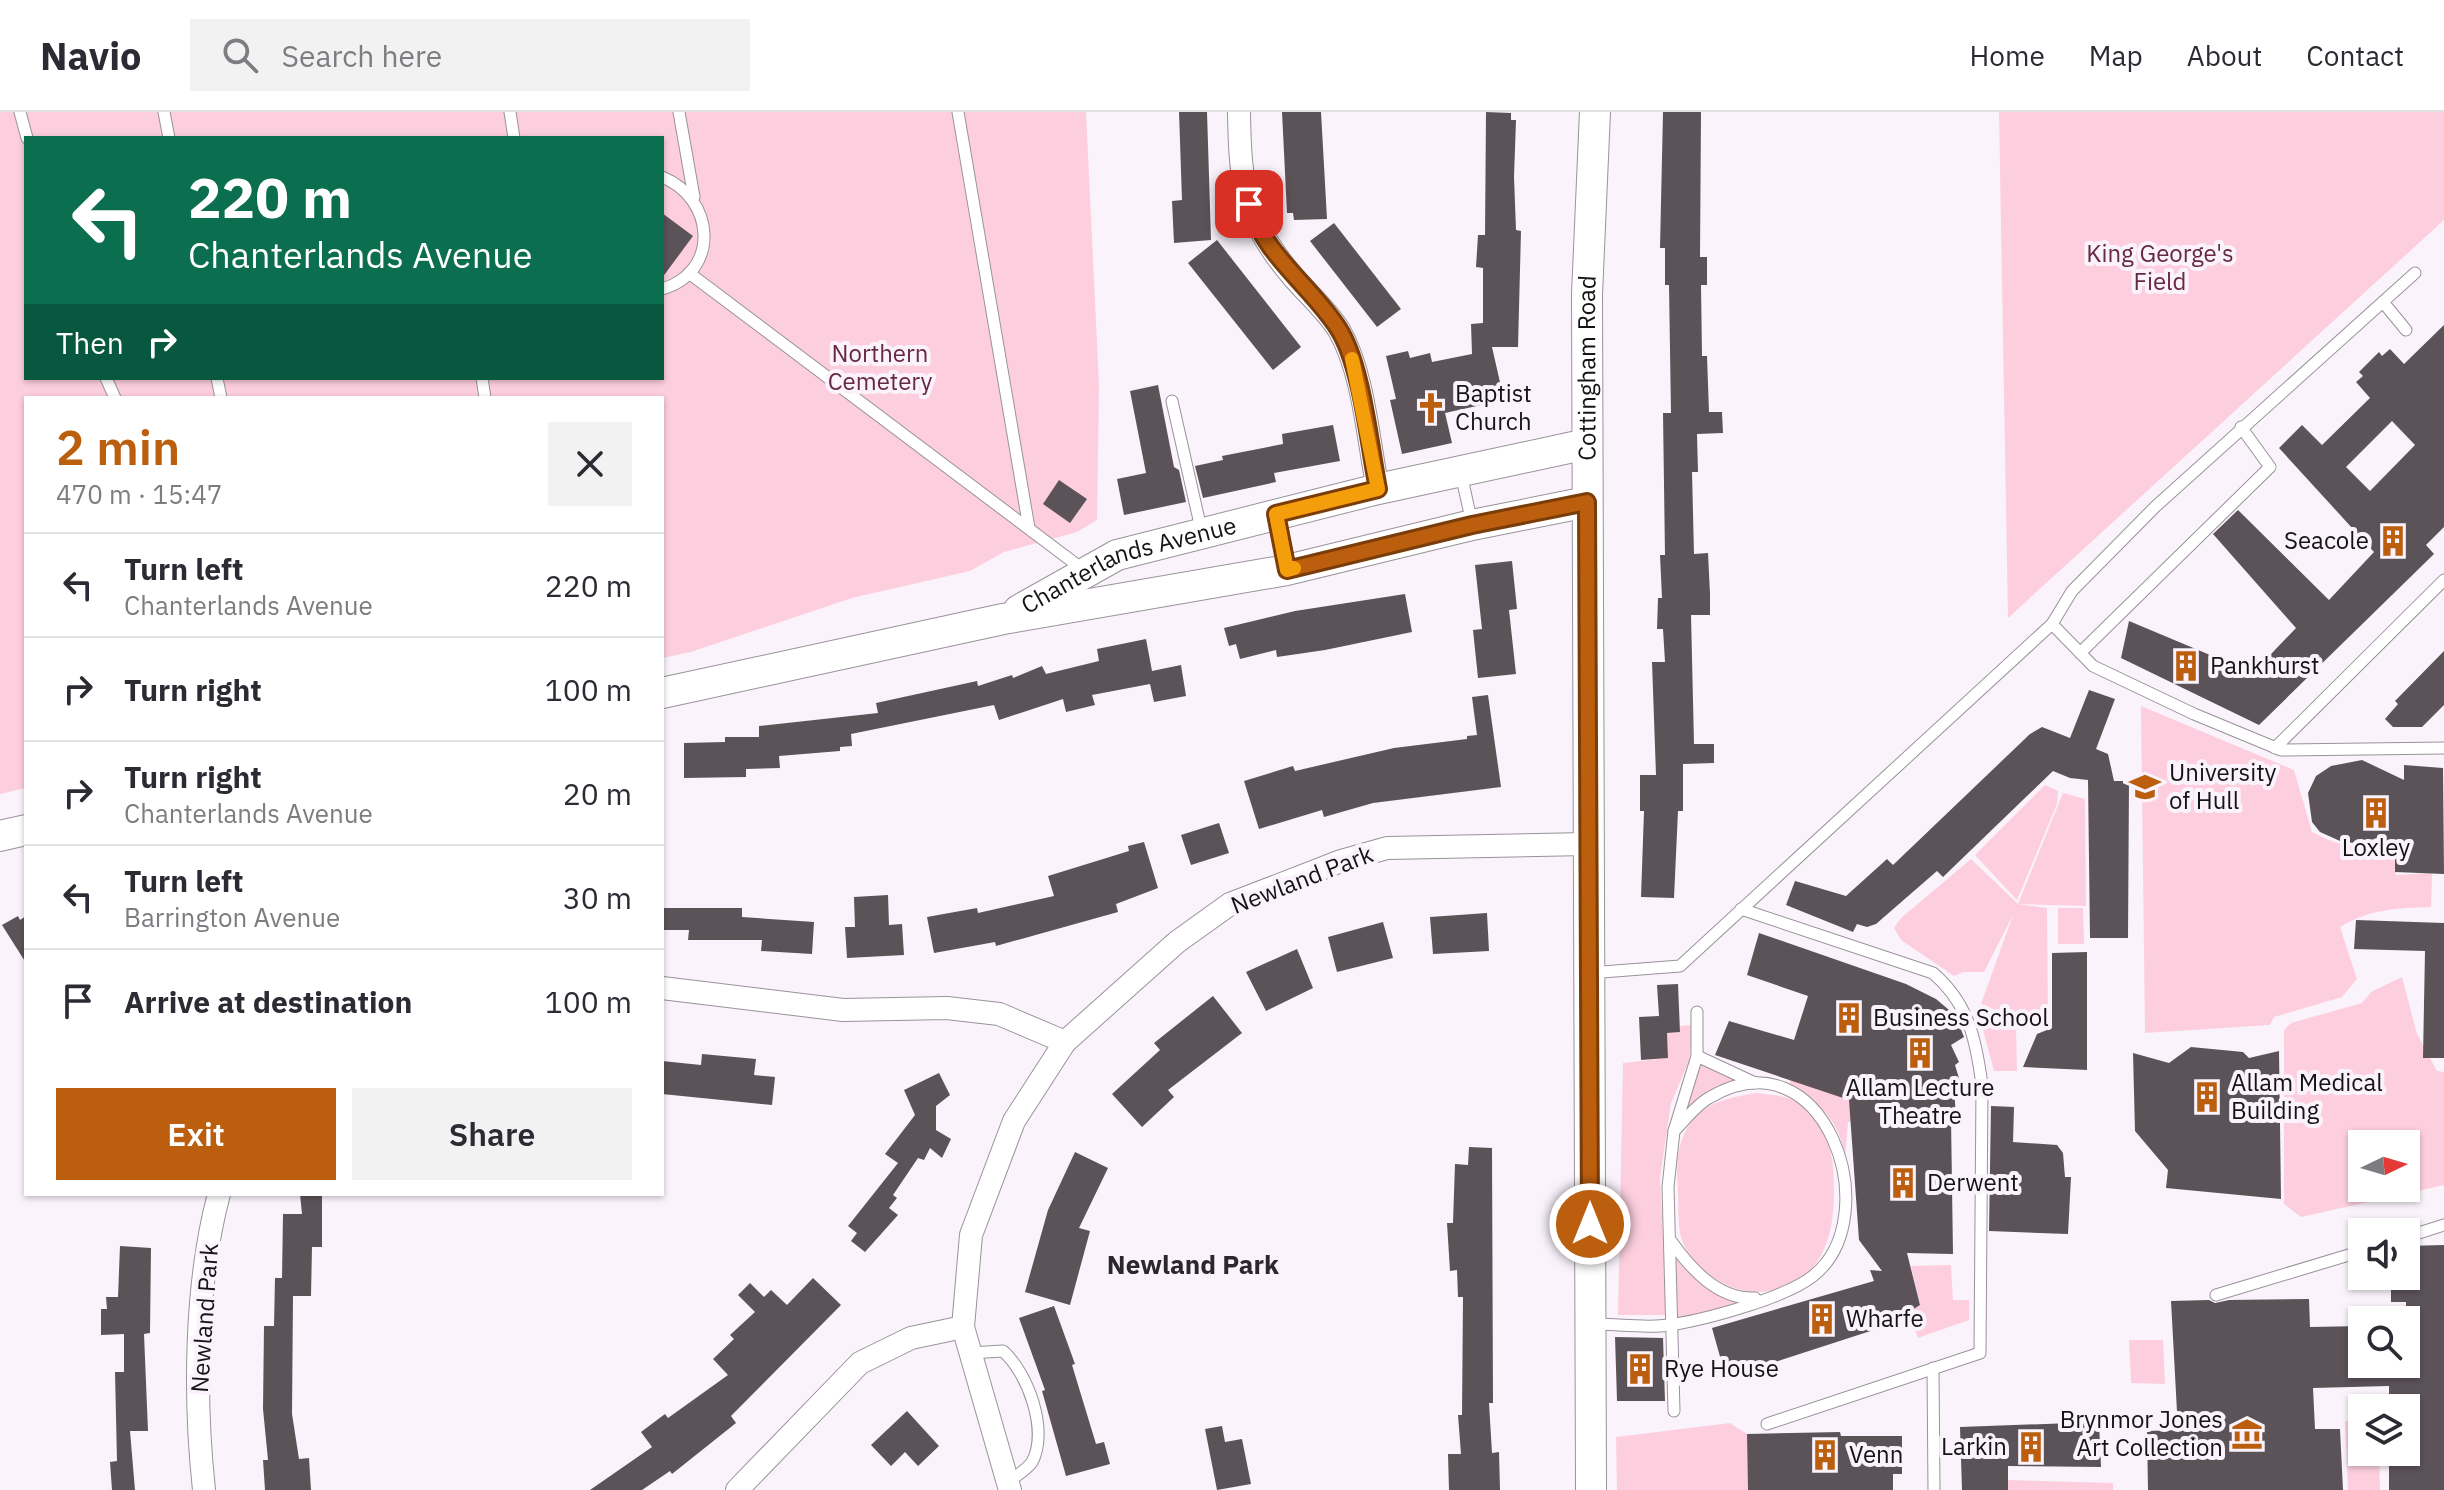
<!DOCTYPE html>
<meta charset="utf-8">
<style>
:root{--surface:#fff;--page:#f2f2f3;--text:#2b2b33;--muted:#7c7c81;--line:#e1e1e2;--accent:#bb5e0e}
body{margin:0;font-family:"IBM Plex Sans",sans-serif;background:var(--page);color:var(--text);height:100vh;display:flex;flex-direction:column;font-size:30px;white-space:nowrap}
*{box-sizing:border-box;margin:0}
p{font-size:26px;color:var(--muted)}
.icon{flex:none;width:44px;height:44px;fill:none;stroke:currentColor;stroke-width:2;stroke-linecap:round;stroke-linejoin:round}
.map{position:relative;flex:1;overflow:hidden}
.drawer{position:absolute;left:24px;top:284px;width:640px;height:800px;display:flex;flex-direction:column;background:var(--surface);border-radius:0px;box-shadow:0 2px 6px #0004}
.drawer>*{flex:none}
.hud{position:absolute;left:24px;top:24px;width:640px;height:244px;border-radius:0px;box-shadow:0 2px 6px #0004;background:#0b6e4f;color:#fff;overflow:hidden}
.needle{width:52px;rotate:85deg}
.controls{position:absolute;left:2348px;top:1018px;display:grid;gap:16px}
.controls a{display:grid;place-items:center;width:72px;height:72px;border-radius:0px;background:var(--surface);box-shadow:0 2px 6px #0004;font-size:40px}
.pin{position:absolute;display:grid;place-items:center;width:68px;height:68px;color:#fff;margin:-34px;border-radius:16px;box-shadow:0 4px 12px #0006}
.me{position:absolute;width:88px;margin:-44px;rotate:0deg;stroke-linejoin:round;filter:drop-shadow(0 0 6px #0008)}
.turn{display:flex;align-items:center;gap:28px;height:168px;padding:0 32px;font-size:36px}
.turn .icon{width:104px;height:104px;stroke-width:2.5}
.turn b{display:block;font-size:56px;line-height:68px}
.then{display:flex;align-items:center;height:76px;padding:0 32px;background:#0003;gap:16px;font-size:30px}
.round{display:grid;place-items:center;flex:none;width:84px;height:84px;border-radius:0px;background:var(--page)}
.head{display:flex;align-items:center;justify-content:space-between;height:136px;padding:0 32px}
h1{font-size:48px;font-weight:600;line-height:60px;color:var(--accent)}
.action{display:flex;gap:16px;margin-top:auto;padding:16px 32px}
.action a{flex:1;height:92px;border-radius:0px;background:var(--accent);color:#fff;font-size:32px;font-weight:600;line-height:92px;text-align:center}
.action a+a{background:var(--page);color:var(--text)}
ul{padding:0;list-style:none}
li{display:flex;align-items:center;gap:24px;height:104px;padding:0 32px;border-top:2px solid var(--line)}
li div{flex:1}
li b{display:block;font-size:30px}
li em{font-style:normal}
header{display:flex;align-items:center;gap:48px;box-sizing:border-box;height:112px;padding:0 40px;background:var(--surface);border-bottom:2px solid var(--line)}
header strong{font-size:38px}
nav{display:flex;gap:44px;margin-inline-start:auto;font-size:28px}
.search{width:560px;height:72px;background:var(--page);display:flex;align-items:center;gap:20px;box-sizing:border-box;padding:0 28px;border-radius:0px;color:var(--muted);font-size:30px}
.map>svg:first-child{display:block}
</style>
<header>
<strong>Navio</strong>
<div class="search"><svg class="icon" aria-label="search" viewBox="0 0 24 24"><circle cx="10" cy="10" r="6"/><path d="M15 15l6 6"/></svg>Search here</div>
<nav><a>Home</a><a>Map</a><a>About</a><a>Contact</a></nav>
</header>
<div class="map">
<svg width="2444" height="1378" viewBox="0 0 2444 1378">
<rect width="100%" height="100%" fill="#faf3fc"/>
<g fill="#fdcfde" fill-rule="evenodd">
<path d="M0,0H1086L1099,273L1097,408L1077,420L1004,440L970,459L852,486L691,540L662,546V286H26V676L0,682ZM26,26H662V266H26Z"/>
<path d="M1999,0H2444V108L2008,506Z"/>
<path d="M2141,594L2294,658L2312,720C2338,733 2356,741 2382,722L2384,731L2395,730L2396,763L2432,761L2431,795C2397,796 2370,797 2340,815L2357,867L2342,885L2274,905L2270,913L2145,921Z"/>
<path d="M2045,673L2058,679L2057,692L2017,788L1975,743Z"/>
<path d="M2063,681L2085,687L2086,794L2017,792L2047,796L2048,909L2019,908L1981,892L2013,803L1984,860H1964L1954,864L1901,828L1894,816L1901,806L1971,747L2018,792Z"/>
<path d="M2058,796H2083L2084,832H2058Z"/>
<path d="M2402,865L2417,922L2437,959L2444,960V1073L2301,1105L2284,1092V918L2291,911L2362,891L2371,880ZM2362,1032H2406V1076H2362Z"/>
<path d="M1978,899L2016,914L2017,959H1994Z"/>
<path d="M1693,913L1689,949L1671,991L1660,1066L1667,1203H1618L1623,951L1668,946L1667,921L1680,920V914Z"/>
<path d="M1697,944L1755,971L1722,980L1674,1019Z"/>
<path d="M1791,967L1855,986L1873,1008L1848,1010L1845,1045C1837,1006 1824,992 1787,979Z"/>
<path d="M1757,981C1770,983 1787,983 1798,991C1831,1013 1834,1045 1834,1081C1834,1131 1817,1177 1759,1180C1728,1181 1692,1157 1682,1128C1677,1114 1679,1095 1678,1080C1676,1052 1676,1027 1695,1005C1710,989 1736,984 1757,981Z"/>
<path d="M1671,1129C1698,1164 1725,1187 1771,1185L1674,1213Z"/>
<path d="M1951,1153L1953,1188H1969V1208L1918,1226L1909,1201L1920,1193L1911,1154Z"/>
<path d="M2129,1228H2163L2165,1272L2131,1271Z"/>
<path d="M2345,1309H2362V1340H2379L2380,1378H2348Z"/>
<path d="M1730,1311L1747,1322L1748,1378H1617L1616,1325Z"/>
<path d="M2007,1368L2113,1371V1378H2007Z"/>
</g>
<g fill="#5c5359" fill-rule="evenodd">
<path d="M1179,0H1207L1211,128L1174,131L1172,89L1182,88Z"/>
<path d="M1282,0H1321L1327,107L1294,108L1293,101H1287Z"/>
<path d="M1486,0L1511,1V8H1516L1514,65L1516,118L1521,119L1518,235H1492L1504,288L1445,301L1452,331L1402,342L1390,288L1396,287L1386,244L1408,239L1410,246L1430,241L1432,250L1472,242L1471,212L1483,211V156L1476,155L1478,123H1485Z"/>
<path d="M1663,0H1701L1700,145H1707V173H1701L1702,244H1707L1709,300H1722L1723,321L1697,322L1698,360H1692L1694,442L1708,441L1710,482V503H1691L1694,632H1714V651L1683,652V699H1678L1674,786L1641,785L1644,699H1640V663H1656L1652,550H1665L1663,517H1657L1658,486H1662L1660,443H1665L1663,301H1671L1669,173H1665V136H1660Z"/>
<path d="M662,101L693,124L662,166Z"/>
<path d="M1334,111L1401,197L1377,215L1310,129Z"/>
<path d="M1217,128L1301,235L1273,258L1188,151Z"/>
<path d="M2444,213V415L2426,433L2434,442L2259,613L2121,546L2129,509L2253,561L2296,516L2213,422L2238,398L2329,488L2374,440L2279,336L2302,313L2322,333L2370,286L2356,270L2363,264L2359,260L2379,240L2382,244L2390,237L2404,252ZM2392,309L2415,333L2370,379L2346,355Z"/>
<path d="M1158,273L1174,355L1179,358L1186,390L1124,403L1117,367L1146,361L1130,279Z"/>
<path d="M1333,313L1340,349L1274,361L1276,370L1203,386L1195,354L1223,348L1222,344L1283,332L1282,322Z"/>
<path d="M1059,368L1087,387L1070,411L1043,392Z"/>
<path d="M1512,449L1517,497L1509,498L1516,562L1478,566L1473,518L1482,517L1475,453Z"/>
<path d="M1405,482L1412,520L1325,538L1277,545L1276,538L1240,547L1236,532L1229,534L1224,516L1295,499Z"/>
<path d="M1146,527L1152,559L1181,553L1186,584L1154,590L1150,572L1092,583L1095,593L1066,600L1063,587L999,608L994,593L851,622L852,634L840,635V639L779,644L780,656L746,657V665L684,666V631L725,630V625H759V614L878,601L876,591L977,569L978,574L1012,563L1013,566L1042,554L1046,562L1099,549L1097,537Z"/>
<path d="M2444,539V593L2422,615H2393L2385,607L2398,592L2395,589Z"/>
<path d="M2089,578L2115,587L2096,637L2108,642L2114,669H2129L2128,826H2090L2088,668L2070,666L2053,659L1943,765L1937,759L1876,812L1867,815L1857,812L1853,820L1786,793L1795,769L1846,784L1887,747L1893,753L2030,622L2042,615L2070,626Z"/>
<path d="M1488,583L1501,675L1373,691L1324,705L1322,698L1259,717L1244,669L1293,654L1295,659L1394,636L1467,627V624L1477,623L1472,585Z"/>
<path d="M2362,648L2404,668V653L2443,656L2444,762L2395,760V730L2384,731L2382,724L2360,732L2340,729L2320,720L2312,710L2308,681L2316,664L2331,654Z"/>
<path d="M1219,711L1229,741L1191,753L1181,723Z"/>
<path d="M1144,730L1158,776L1116,792L1118,800L996,834L995,830L934,841L927,805L977,796L978,801L1054,784L1048,764L1129,739L1128,734Z"/>
<path d="M888,783L889,813L902,812L904,843L847,846L845,815H855L854,785Z"/>
<path d="M662,796H742V805L814,810L812,842L761,839L762,828H688L689,818H662Z"/>
<path d="M1487,801L1489,839L1433,842L1430,805Z"/>
<path d="M18,804L20,808L26,804V851L2,813Z"/>
<path d="M2356,808L2444,811V946H2423L2425,839L2354,837Z"/>
<path d="M1383,810L1393,846L1337,860L1328,825Z"/>
<path d="M1759,821L1906,872L1936,887L1955,903L1964,925L1951,933L1959,950L1955,953L1962,976L1954,975L1956,1006H1951L1953,1142L1907,1141L1920,1193L1889,1213L1726,1266L1712,1216L1874,1169L1870,1158L1882,1159L1859,1128L1849,988L1715,943L1729,909L1794,928L1808,884L1747,863Z"/>
<path d="M1297,837L1313,876L1266,899L1246,860Z"/>
<path d="M2087,840V958L2023,955L2037,922L2052,916V841Z"/>
<path d="M1678,872L1680,920L1667,921L1668,946L1641,948L1639,905L1659,904L1657,873Z"/>
<path d="M1213,884L1242,921L1168,978L1174,985L1142,1015L1112,982L1160,938L1154,931Z"/>
<path d="M2191,935L2243,940L2249,946L2279,939L2281,1087L2166,1076L2168,1058L2135,1019L2133,941L2169,951Z"/>
<path d="M702,942L756,947L754,963L775,965L772,993L662,982V949L701,953Z"/>
<path d="M939,961L950,983L936,994V1018L951,1027L942,1046L930,1036L924,1048L918,1046L893,1083L897,1086L889,1096L898,1103L865,1140L851,1129L857,1121L848,1114L898,1051L885,1042L915,1003L904,978Z"/>
<path d="M1991,994L2014,995L2013,1030L2057,1033L2063,1041L2065,1065H2071L2068,1122L1989,1119Z"/>
<path d="M1469,1035L1492,1036L1493,1291H1489L1492,1341L1499,1340L1500,1378H1449L1448,1342H1461L1458,1303H1462L1463,1185H1458L1457,1158L1450,1159L1447,1111H1453L1455,1052L1468,1053Z"/>
<path d="M1075,1040L1108,1056L1079,1116L1090,1119L1070,1193L1025,1180L1048,1098Z"/>
<path d="M300,1082H322V1135H312L311,1184H293L292,1302L299,1347L309,1346L311,1378H265L263,1348H268L263,1297L264,1214H274L275,1166H282L283,1102H302Z"/>
<path d="M2444,1133V1378H2389V1340H2406V1296H2389V1274L2313,1276L2315,1317H2340L2343,1378H2148L2147,1319L2178,1318L2171,1189L2209,1188L2215,1191L2229,1188L2309,1187L2310,1215L2362,1214V1252H2406V1190H2391V1164H2406V1134Z"/>
<path d="M120,1134L151,1136L150,1221L144,1222L148,1319H130L135,1378H112L110,1350L117,1349L115,1260H124V1222L101,1223V1197H107L106,1185H118Z"/>
<path d="M813,1166L841,1193L731,1304L736,1311L672,1362L670,1359L642,1378H590L652,1335L641,1320L665,1302L668,1306L728,1263L713,1247L734,1227L730,1223L755,1200L738,1183L750,1171L764,1185L771,1178L787,1193Z"/>
<path d="M1054,1194L1075,1252L1072,1253L1096,1332L1104,1330L1110,1352L1066,1364L1042,1279L1045,1278L1019,1206Z"/>
<path d="M1615,1225L1663,1226L1665,1289H1617Z"/>
<path d="M907,1299L939,1334L918,1354L905,1340L891,1354L871,1333Z"/>
<path d="M2099,1310L2101,1355L2008,1354V1378H1962L1960,1315Z"/>
<path d="M1222,1314L1225,1330L1242,1327L1251,1372L1217,1378L1205,1317Z"/>
<path d="M1840,1320L1841,1324H1902V1362H1893V1378H1748L1747,1322Z"/>
</g>
<g fill="none" stroke-linecap="round" stroke-linejoin="round">
<defs>
<g id="lane">
<path d="M20,0L27,26"/>
<path d="M164,0L169,26"/>
<path d="M510,0L514,26"/>
<path d="M679,0L694,85"/>
<path d="M958,0L1029,416"/>
<path d="M662,65C715,86 721,160 662,177"/>
<path d="M689,161L1085,459"/>
<path d="M2383,190L2406,218"/>
<path d="M106,266L115,286"/>
<path d="M217,266L221,286"/>
<path d="M482,266L485,286"/>
<path d="M1172,289L1202,421"/>
<path d="M1461,362L1472,411"/>
<path d="M1277,406L1286,456"/>
<path d="M2052,512L2072,479L2156,394L2415,161"/>
<path d="M2080,541L2270,355L2241,315"/>
<path d="M2275,636L2444,468"/>
<path d="M1741,797L1933,861C1969,892 1976,928 1982,973L1980,1241L1767,1312"/>
<path d="M1589,861L1680,854L2052,512L2093,554L2194,602L2281,638L2444,636"/>
<path d="M1697,944L1755,971"/>
<path d="M2406,1125L2444,1113"/>
<path d="M1671,1129C1690,1156 1718,1188 1755,1186"/>
<path d="M2216,1183L2362,1139"/>
<path d="M1591,1212C1618,1212 1650,1217 1676,1212C1711,1206 1787,1185 1813,1164C1889,1104 1824,917 1709,986C1696,993 1685,1008 1674,1019"/>
<path d="M970,1241L1003,1239C1028,1261 1049,1319 1032,1350C1027,1358 1015,1364 1008,1370"/>
<path d="M1933,1256L1934,1378"/>
<path d="M1674,1299L1668,1075L1674,1019L1697,944V900"/>
</g>
<g id="street">
<path d="M1239,0C1240,74 1245,110 1295,167C1310,184 1328,200 1339,218C1364,261 1368,329 1378,377"/>
<path d="M662,876L843,898L947,896L999,902L1065,930"/>
<path d="M204,1378C194,1286 195,1171 219,1082"/>
<path d="M737,1378L860,1251L911,1226L963,1215"/>
<path d="M1010,1378L963,1215L971,1123L1014,1009L1065,930L1177,830L1230,792L1341,749L1387,736L1588,732"/>
</g>
<g id="secondary">
<path id="s1" d="M1019,498L1117,443L1378,377L1587,332"/>
<path d="M662,581L1003,507L1287,458L1472,413L1587,390"/>
<path d="M0,724L26,718"/>
<path id="s2" d="M1591,1378L1587,182L1595,0"/>
</g>
</defs>
<use href="#lane" stroke="#99929a" stroke-width="13"/>
<use href="#street" stroke="#99929a" stroke-width="24"/>
<use href="#secondary" stroke="#99929a" stroke-width="32"/>
<use href="#lane" stroke="#fff" stroke-width="11"/>
<use href="#street" stroke="#fff" stroke-width="22"/>
<use href="#secondary" stroke="#fff" stroke-width="30"/>
</g>
<g fill="none" stroke-linecap="round" stroke-linejoin="round">
<defs>
<path id="route" d="M1249,92C1264,143 1310,173 1338,216C1362,253 1369,332 1378,377L1276,402L1287,458L1472,413L1587,390L1590,1112"/>
</defs>
<use href="#route" stroke="#7a3d09" stroke-width="20"/>
<use href="#route" stroke="#bb5e0e" stroke-width="14"/>
<path stroke="#f59e0b" stroke-width="14" d="M1294,456L1287,458L1276,402L1378,377L1352,247"/>
</g>
<defs>
<symbol id="church-bare" viewBox="-9 -9 18 18"><path d="M-1.2-6h2.4v3.5h3.3v2.4h-3.3V6h-2.4V-.1h-3.3v-2.4h3.3Z" fill="#bb5e0e" stroke="#faf3fc" stroke-width="2.5" paint-order="stroke"/></symbol>
<symbol id="building-bare" viewBox="-9 -9 18 18"><path d="M-4-6H4V6H1V3H-1V6H-4ZM-2.5-4.3h1.7v1.8h-1.7ZM.8-4.3h1.7v1.8H.8ZM-2.5-1h1.7V.8h-1.7ZM.8-1h1.7V.8H.8Z" fill="#bb5e0e" stroke="#faf3fc" stroke-width="2.5" paint-order="stroke"/></symbol>
<symbol id="university-bare" viewBox="-9 -9 18 18"><path d="M0-5L7-2L0 1L-7-2ZM-4 1L0 2.5L4 1V4Q0 6-4 4Z" fill="#bb5e0e" stroke="#faf3fc" stroke-width="2.5" paint-order="stroke"/></symbol>
<symbol id="museum-bare" viewBox="-9 -9 18 18"><path d="M0-6L6-3V-2H-6V-3ZM-5-1h2V3h-2ZM-1-1h2V3h-2ZM3-1h2V3H3ZM-6 4H6V6H-6Z" fill="#bb5e0e" stroke="#faf3fc" stroke-width="2.5" paint-order="stroke"/></symbol>
</defs>
<g fill-rule="evenodd">
<use href="#church-bare" x="1409" y="274" width="44" height="44"/>
<use href="#building-bare" x="2371" y="407" width="44" height="44"/>
<use href="#building-bare" x="2164" y="532" width="44" height="44"/>
<use href="#university-bare" x="2123" y="653" width="44" height="44"/>
<use href="#building-bare" x="2354" y="679" width="44" height="44"/>
<use href="#building-bare" x="1827" y="884" width="44" height="44"/>
<use href="#building-bare" x="1898" y="919" width="44" height="44"/>
<use href="#building-bare" x="2185" y="963" width="44" height="44"/>
<use href="#building-bare" x="1881" y="1049" width="44" height="44"/>
<use href="#building-bare" x="1800" y="1185" width="44" height="44"/>
<use href="#building-bare" x="1618" y="1235" width="44" height="44"/>
<use href="#museum-bare" x="2225" y="1300" width="44" height="44"/>
<use href="#building-bare" x="2009" y="1313" width="44" height="44"/>
<use href="#building-bare" x="1803" y="1321" width="44" height="44"/>
</g>
<g text-anchor="middle" stroke-width="8" stroke-linejoin="round" paint-order="stroke">
<g font-size="24" fill="#672842" stroke="#faf3fc">
<text x="2160" y="150">King George's<tspan x="2160" dy="28">Field</tspan></text>
<text x="880" y="250">Northern<tspan x="880" dy="28">Cemetery</tspan></text>
</g>
<g font-size="24" fill="#151316" stroke="#faf3fc">
<text dy="8" stroke="none"><textPath href="#s2" startOffset="1122">Cottingham Road</textPath></text>
<text dy="8" stroke="none"><textPath href="#s1" startOffset="120">Chanterlands Avenue</textPath></text>
<text transform="translate(1302 768) rotate(-21)" y="8">Newland Park</text>
<text transform="translate(205 1206) rotate(-86)" y="8">Newland Park</text>
</g>
<g font-size="24" fill="#151316" stroke="#faf3fc" text-anchor="start">
<text x="1455" y="290">Baptist<tspan x="1455" dy="28">Church</tspan></text>
<text x="2369" y="437" text-anchor="end">Seacole</text>
<text x="2210" y="562">Pankhurst</text>
<text x="2169" y="669">University<tspan x="2169" dy="28">of Hull</tspan></text>
<text x="2376" y="744" text-anchor="middle">Loxley</text>
<text x="1873" y="914">Business School</text>
<text x="2231" y="979">Allam Medical<tspan x="2231" dy="28">Building</tspan></text>
<text x="1920" y="984" text-anchor="middle">Allam Lecture<tspan x="1920" dy="28">Theatre</tspan></text>
<text x="1927" y="1079">Derwent</text>
<text x="1846" y="1215">Wharfe</text>
<text x="1664" y="1265">Rye House</text>
<text x="2223" y="1316" text-anchor="end">Brynmor Jones<tspan x="2223" dy="28">Art Collection</tspan></text>
<text x="2007" y="1343" text-anchor="end">Larkin</text>
<text x="1849" y="1351">Venn</text>
</g>
<g font-size="26" font-weight="bold" fill="#2c272d" stroke="#faf3fc">
<text x="1193" y="1162">Newland Park</text>
</g>
</g>
</svg>
<div class="controls">
<a><svg class="needle" viewBox="-14 -14 28 28"><path d="M0-13l5 13h-10z" fill="#e53935"/><path d="M0 13l5-13h-10z" fill="#7c7c81"/></svg></a>
<a><svg class="icon" aria-label="sound" viewBox="0 0 24 24"><path d="M4 9h4l5-4v14l-5-4H4zM17 9q2 3 0 6"/></svg></a>
<a><svg class="icon" aria-label="search" viewBox="0 0 24 24"><circle cx="10" cy="10" r="6"/><path d="M15 15l6 6"/></svg></a>
<a><svg class="icon" aria-label="layers" viewBox="0 0 24 24"><path d="M12 4l9 5-9 5-9-5zM3 14l9 5 9-5"/></svg></a>
</div>
<div class="pin" style="left:1249px;top:92px;background:#d93025"><svg class="icon" aria-label="arrive" viewBox="0 0 24 24"><path d="M6 21V4h12l-3 4 3 4H6"/></svg></div>
<svg class="me" style="left:1590px;top:1112px" viewBox="-20 -20 40 40"><circle r="17" fill="#bb5e0e" stroke="#fff" stroke-width="3"/><path d="M0-11L8 9 0 5-8 9z" fill="#fff"/></svg>
<div class="hud">
<div class="turn"><svg class="icon" aria-label="left" viewBox="0 0 24 24"><path d="M17 20v-9H6M10 6l-5 5 5 5"/></svg><div><b>220 m</b>Chanterlands Avenue</div></div>
<div class="then">Then<svg class="icon" aria-label="right" viewBox="0 0 24 24"><path d="M7 20v-9h11M14 6l5 5-5 5"/></svg></div>
</div>
<section class="drawer">
<div class="head"><div><h1>2 min</h1><p>470 m · 15:47</p></div><a class="round"><svg class="icon" aria-label="close" viewBox="0 0 24 24"><path d="M6 6l12 12M18 6L6 18"/></svg></a></div>
<ul>
<li><svg class="icon" aria-label="left" viewBox="0 0 24 24"><path d="M17 20v-9H6M10 6l-5 5 5 5"/></svg><div><b>Turn left</b><p>Chanterlands Avenue</p></div><em>220 m</em></li>
<li><svg class="icon" aria-label="right" viewBox="0 0 24 24"><path d="M7 20v-9h11M14 6l5 5-5 5"/></svg><div><b>Turn right</b></div><em>100 m</em></li>
<li><svg class="icon" aria-label="right" viewBox="0 0 24 24"><path d="M7 20v-9h11M14 6l5 5-5 5"/></svg><div><b>Turn right</b><p>Chanterlands Avenue</p></div><em>20 m</em></li>
<li><svg class="icon" aria-label="left" viewBox="0 0 24 24"><path d="M17 20v-9H6M10 6l-5 5 5 5"/></svg><div><b>Turn left</b><p>Barrington Avenue</p></div><em>30 m</em></li>
<li><svg class="icon" aria-label="arrive" viewBox="0 0 24 24"><path d="M6 21V4h12l-3 4 3 4H6"/></svg><div><b>Arrive at destination</b></div><em>100 m</em></li>
</ul>
<div class="action"><a>Exit</a><a>Share</a></div>
</section>
</div>
